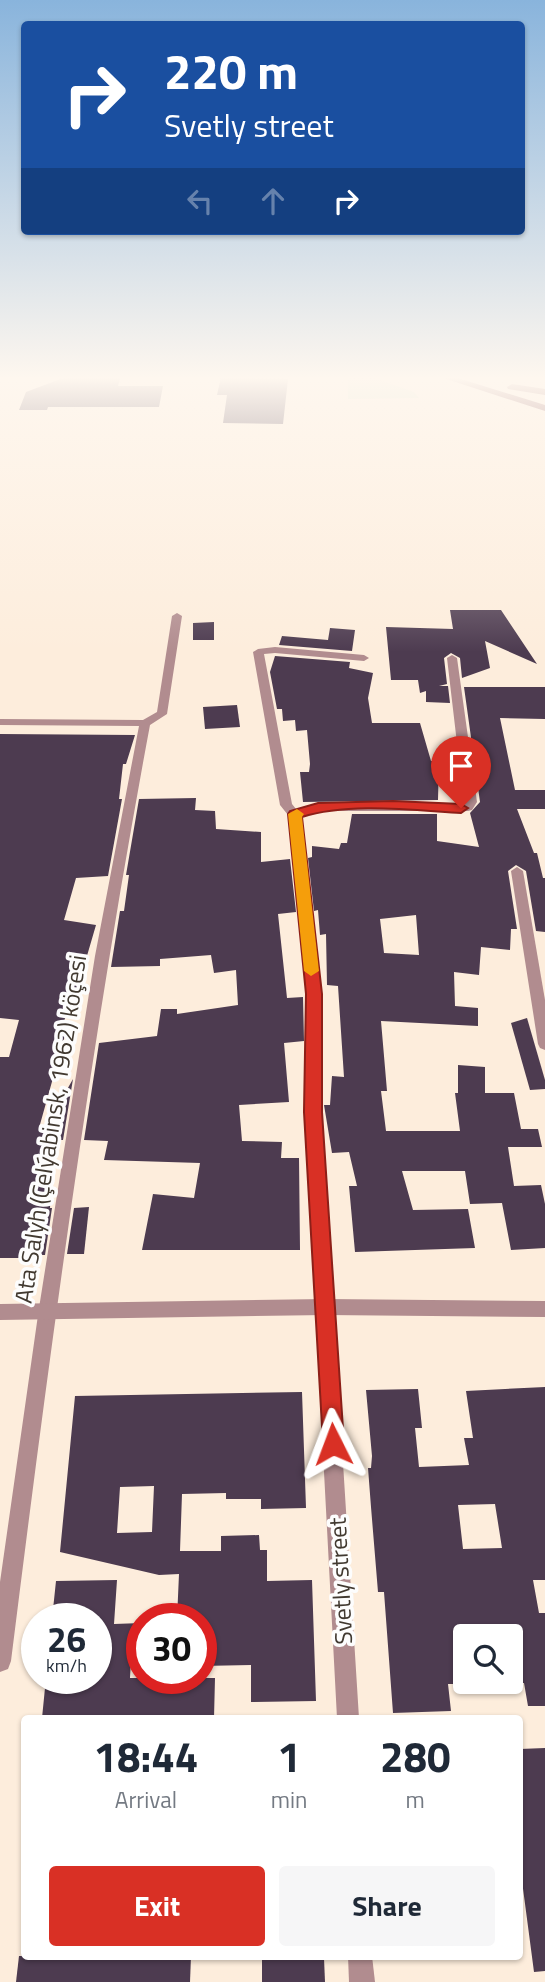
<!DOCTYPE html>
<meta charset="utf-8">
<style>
:root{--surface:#fff;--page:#f6f6f7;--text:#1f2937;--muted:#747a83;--accent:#d93025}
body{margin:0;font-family:"Titillium Web",sans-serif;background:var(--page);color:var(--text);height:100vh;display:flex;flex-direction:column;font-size:26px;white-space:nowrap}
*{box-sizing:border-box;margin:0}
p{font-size:23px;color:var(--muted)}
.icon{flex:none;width:38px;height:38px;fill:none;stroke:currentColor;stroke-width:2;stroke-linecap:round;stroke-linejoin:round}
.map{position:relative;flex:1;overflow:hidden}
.side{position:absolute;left:21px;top:1715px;width:502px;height:245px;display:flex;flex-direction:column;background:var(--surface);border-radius:7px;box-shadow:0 2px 5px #0004}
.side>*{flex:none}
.top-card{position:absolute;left:21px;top:21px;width:504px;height:214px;border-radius:7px;box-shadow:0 2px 5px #0004;background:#1a4fa0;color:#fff;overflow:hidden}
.controls{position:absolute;left:453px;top:1624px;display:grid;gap:14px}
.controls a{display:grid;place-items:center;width:70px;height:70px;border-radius:7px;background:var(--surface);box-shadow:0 2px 5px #0004;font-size:35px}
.speed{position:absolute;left:21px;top:1603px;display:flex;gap:14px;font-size:35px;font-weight:700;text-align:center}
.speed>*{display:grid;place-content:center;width:91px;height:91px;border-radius:50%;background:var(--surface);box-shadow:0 2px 5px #0004;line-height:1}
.speed small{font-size:18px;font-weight:400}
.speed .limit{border:10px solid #d22;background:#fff;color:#111}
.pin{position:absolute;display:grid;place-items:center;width:60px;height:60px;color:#fff;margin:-72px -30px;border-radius:50% 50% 50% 0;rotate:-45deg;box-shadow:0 0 7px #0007}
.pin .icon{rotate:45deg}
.me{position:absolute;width:77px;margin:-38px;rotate:357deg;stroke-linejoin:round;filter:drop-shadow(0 0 5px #0008)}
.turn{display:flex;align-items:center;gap:24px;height:147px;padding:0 28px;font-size:32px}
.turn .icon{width:91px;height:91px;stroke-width:2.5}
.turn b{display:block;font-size:49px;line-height:60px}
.lanes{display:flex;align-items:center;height:66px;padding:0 28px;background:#0003;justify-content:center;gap:35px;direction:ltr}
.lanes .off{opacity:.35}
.eta{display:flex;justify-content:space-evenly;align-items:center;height:119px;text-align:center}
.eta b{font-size:42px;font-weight:700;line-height:49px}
.action{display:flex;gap:14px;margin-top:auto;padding:14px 28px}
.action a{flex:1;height:80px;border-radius:7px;background:var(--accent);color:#fff;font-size:28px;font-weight:700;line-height:80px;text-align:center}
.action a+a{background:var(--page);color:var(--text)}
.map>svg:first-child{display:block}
</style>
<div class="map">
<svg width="545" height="1982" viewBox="0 0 545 1982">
<rect width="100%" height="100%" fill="#fdeddc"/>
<path fill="#d0e3ca" d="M348,375H366L414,392L419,398L348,399Z"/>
<g fill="#4d3b50" fill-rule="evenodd">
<path d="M71,375H121L118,386H163L159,407H48L47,410H19L26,392Z"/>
<path d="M221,377L288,379L283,424L223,423L227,395H217Z"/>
<path d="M450,610H501L537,664L485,641L490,668L462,678L460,658L451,653L444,658L447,684L439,686H448L450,703L426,702V691L420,693L418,680H391L386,627L453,629Z"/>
<path d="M214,622V640H193V623Z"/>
<path d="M330,628L355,630L352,651L279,645L282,636L328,640Z"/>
<path d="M275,656L350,662L349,668L373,673L368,698L372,723H420L431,761H439L438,800L303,802L300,772H309L310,764L307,730L296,731L295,720L283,721L282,709H277L270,672Z"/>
<path d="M464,687H545V719L500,718L515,790H545V809H517L534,853H537L543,878H545V932L536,931L526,871L516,865L508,871L517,929H511L510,950L481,947L479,975L454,972L455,1006L478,1008V1026L381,1021L387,1091H381L386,1131H460L455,1093H458V1065L485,1067V1093H514L521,1129H538L542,1147H508L514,1186L541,1185L545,1204V1248L511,1250L502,1203L470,1204L465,1171H402L413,1210L468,1209L475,1248L355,1252L349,1186H357L349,1152L332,1153L324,1105H330L332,1076L344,1077L338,986L327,985L326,934L320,935L318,910L314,911L308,858L312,857V846L339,849L341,843H347L352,814H437V841L479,847L470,813L480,802ZM416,915L419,955L384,953L380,919Z"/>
<path d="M237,705L240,727L205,729L203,707Z"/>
<path d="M0,734L135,735L126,764H123L119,799H122L108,876L76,878L64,920L96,925L77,990H74L62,1028H67L39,1128L44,1130L73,1079L63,1140H52L51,1159H46L44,1185L51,1186L50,1208H52L45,1255H38L37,1258H0V1057H9L19,1020L0,1018Z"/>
<path d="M196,798L195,810L215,811L216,829L261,832V862L290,859L296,912L278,914L287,998L303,997L304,1041L284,1043L289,1102L239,1105L242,1141L282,1142L281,1158H299L300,1250H142L153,1194L194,1198L200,1163L104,1160L108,1141L84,1140L99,1043L157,1036L161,1009H177V1014L238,1005L236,970L214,973L211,955L160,959V966L111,967L120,911H124L129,875H126L139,799Z"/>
<path d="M527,1018L545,1080V1089L530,1090L511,1023Z"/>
<path d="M89,1207L84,1254H67L74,1208Z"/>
<path d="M545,1387V1580H533L539,1613H545V1706H528L524,1683H511V1636H466V1684H448L451,1711L393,1713L384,1592H378L371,1507L368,1468H371L372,1456L366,1390L418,1389L422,1428H415L419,1467L469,1465L464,1438H473L466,1391ZM495,1504L502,1548L463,1549L458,1505Z"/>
<path d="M302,1392L306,1508L261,1509V1499H226V1493L182,1494L180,1551H221V1536L259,1535L260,1550H267V1581L312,1580L316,1701L251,1702V1665L201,1666V1619H177L179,1574L159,1575L60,1552L75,1396ZM154,1486L152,1532L117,1533L120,1487Z"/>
<path d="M117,1580L114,1624L142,1623V1640H132L130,1678H215L214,1718H42L46,1678H96V1619H52L56,1581Z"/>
<path d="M545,1748V1971L534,1972L522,1881H520V1749Z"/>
<path d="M19,1956H191L190,1982H16Z"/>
<path d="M324,1958L325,1982H262V1960Z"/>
</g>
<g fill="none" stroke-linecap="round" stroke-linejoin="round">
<g fill="#b18c8f" fill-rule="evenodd">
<path d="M177,613L182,616L167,714L150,725C92,1035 50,1348 11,1661L8,1669L0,1672V1582L39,1308L95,956L139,726L0,725V719L143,720L157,712L172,616Z"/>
<path d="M275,647L364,655L369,658L364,661L275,653L264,654L292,804L296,809L318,803H464L447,658L452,655L457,658L477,802L472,810L468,811H318L300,816L321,994V1112L359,1718H337L305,1112L307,994L288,815L280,805L253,652L258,649Z"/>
<path d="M517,867L523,871L545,1000V1050L540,1048L538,1044L511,871Z"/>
<path d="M348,1956H372L375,1982H349Z"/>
</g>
<path fill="#b18c8f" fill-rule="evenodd" d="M326,1299L545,1301V1317L326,1315L0,1320V1304Z"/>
<g fill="#6c2935" fill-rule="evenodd">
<path d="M434,375H448L545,405V411Z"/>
<path d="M512,384L545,389V395L508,389L507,387Z"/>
</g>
</g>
<linearGradient id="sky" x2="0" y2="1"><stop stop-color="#89b4dc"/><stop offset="0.58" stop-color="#fef7ef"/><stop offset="1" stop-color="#fef7ef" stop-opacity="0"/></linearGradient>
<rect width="545" height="652" fill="url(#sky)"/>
<path fill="#d93025" stroke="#8d1f18" stroke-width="2" d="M393,801L461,804L468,808L461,813C412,810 348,802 302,817L322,994V1112L344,1444L341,1452L333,1455L326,1452L323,1444L304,1112L306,994L288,814L290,811L318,803Z"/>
<path fill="#f59e0b" d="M297,809L304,814L302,817L319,971L311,976L304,971L288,814Z"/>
<g text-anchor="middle" stroke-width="7" stroke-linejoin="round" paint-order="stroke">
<g font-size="24" fill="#413930" stroke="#fdfdfd">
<text transform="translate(51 1129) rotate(-81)" y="8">Ata Salyh (Çelýabinsk, 1962) köçesi</text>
<text transform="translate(341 1581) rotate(-93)" y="8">Svetly street</text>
</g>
</g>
</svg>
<div class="controls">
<a><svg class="icon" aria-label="search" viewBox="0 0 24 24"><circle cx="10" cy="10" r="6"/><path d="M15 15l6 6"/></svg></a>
</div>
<div class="speed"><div>26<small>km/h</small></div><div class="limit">30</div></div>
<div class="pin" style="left:461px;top:808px;background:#d93025"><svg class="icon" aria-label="arrive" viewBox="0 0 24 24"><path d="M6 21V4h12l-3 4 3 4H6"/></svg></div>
<svg class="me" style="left:333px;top:1444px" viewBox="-20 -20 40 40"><path d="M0-17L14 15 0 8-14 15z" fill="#d93025" stroke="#fff" stroke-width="4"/></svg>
<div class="top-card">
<div class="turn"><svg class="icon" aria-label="right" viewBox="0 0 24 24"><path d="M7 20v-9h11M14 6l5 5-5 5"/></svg><div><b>220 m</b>Svetly street</div></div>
<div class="lanes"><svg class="icon off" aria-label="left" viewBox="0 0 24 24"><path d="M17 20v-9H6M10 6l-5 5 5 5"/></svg><svg class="icon off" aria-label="ahead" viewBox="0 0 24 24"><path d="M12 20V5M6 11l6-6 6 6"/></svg><svg class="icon" aria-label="right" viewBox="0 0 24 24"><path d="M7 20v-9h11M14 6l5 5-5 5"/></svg></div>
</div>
<section class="side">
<div class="eta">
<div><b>18:44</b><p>Arrival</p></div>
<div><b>1</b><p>min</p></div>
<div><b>280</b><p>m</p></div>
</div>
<div class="action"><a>Exit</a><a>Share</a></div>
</section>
</div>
